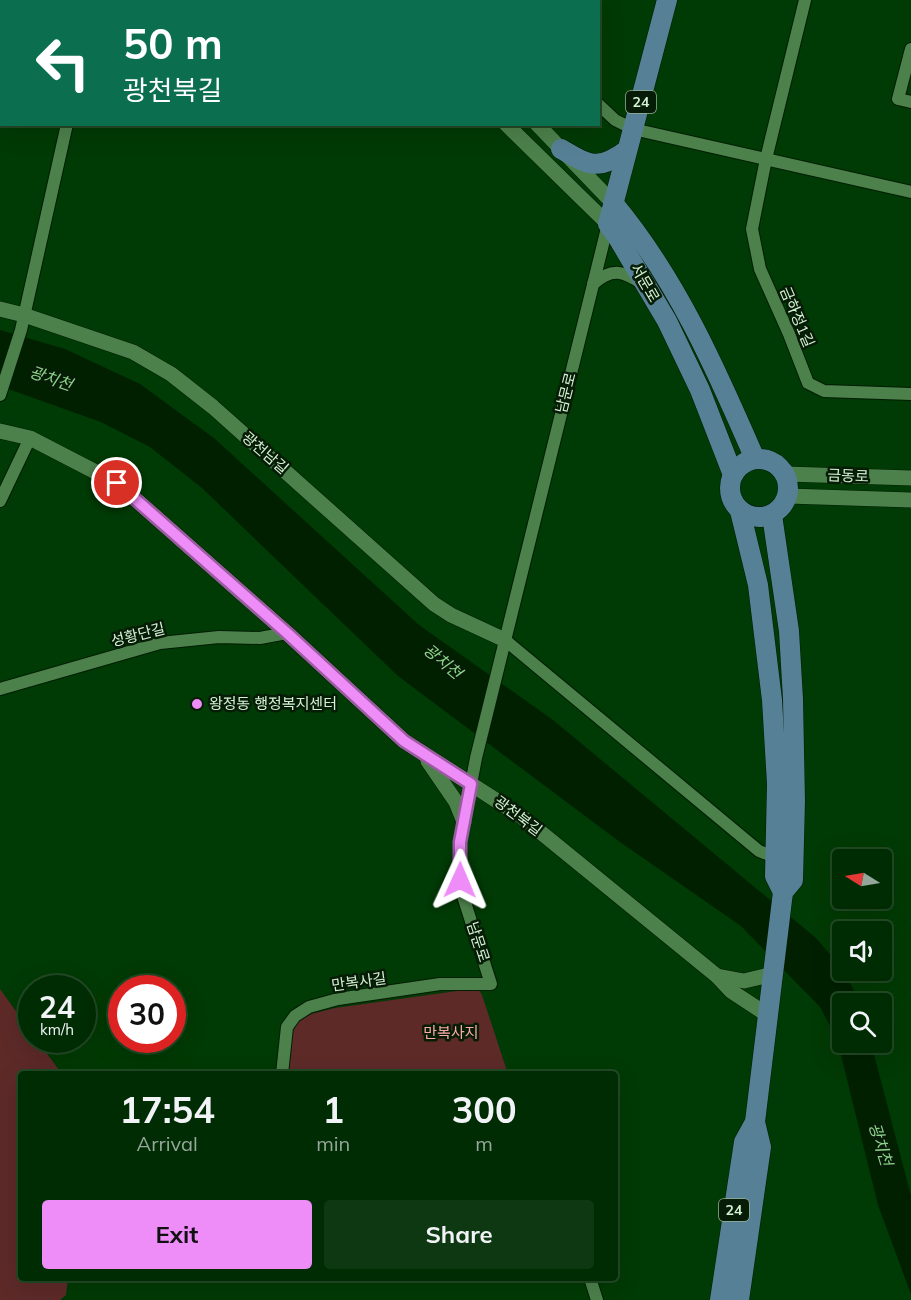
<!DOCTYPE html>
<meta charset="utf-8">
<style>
:root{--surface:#002c03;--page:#0e3812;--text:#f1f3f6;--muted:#95a79a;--line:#224825;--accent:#ee8cf8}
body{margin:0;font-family:Mulish,"Noto Sans KR",sans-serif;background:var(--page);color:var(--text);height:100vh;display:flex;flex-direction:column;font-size:22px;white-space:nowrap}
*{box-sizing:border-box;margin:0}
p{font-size:20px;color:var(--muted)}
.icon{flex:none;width:33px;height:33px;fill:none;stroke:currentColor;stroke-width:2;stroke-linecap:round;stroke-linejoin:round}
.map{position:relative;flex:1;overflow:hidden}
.panel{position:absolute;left:18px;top:1071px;width:600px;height:210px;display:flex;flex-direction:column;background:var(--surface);border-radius:6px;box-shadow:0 6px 24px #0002,0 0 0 2px var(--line)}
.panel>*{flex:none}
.guide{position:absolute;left:0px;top:0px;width:600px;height:126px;box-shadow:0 6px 24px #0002,0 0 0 2px var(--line);background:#0b6e4f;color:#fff;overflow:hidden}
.needle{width:39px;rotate:281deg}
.fabs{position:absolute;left:832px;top:849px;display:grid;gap:12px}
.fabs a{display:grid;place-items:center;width:60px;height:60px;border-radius:6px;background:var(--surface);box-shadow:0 6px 24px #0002,0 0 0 2px var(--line);font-size:30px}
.speed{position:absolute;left:18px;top:975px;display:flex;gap:12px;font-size:30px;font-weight:700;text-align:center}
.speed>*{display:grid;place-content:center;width:78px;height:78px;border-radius:50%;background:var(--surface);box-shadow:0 6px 24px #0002,0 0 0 2px var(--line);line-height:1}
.speed small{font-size:15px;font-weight:400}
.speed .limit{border:9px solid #d22;background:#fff;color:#111}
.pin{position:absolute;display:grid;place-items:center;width:51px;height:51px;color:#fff;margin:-26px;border:3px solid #fff;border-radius:50%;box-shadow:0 2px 6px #0007}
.me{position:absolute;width:66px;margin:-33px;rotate:1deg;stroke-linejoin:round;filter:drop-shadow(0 0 4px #0008)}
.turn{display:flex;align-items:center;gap:21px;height:126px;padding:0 24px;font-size:27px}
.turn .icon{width:78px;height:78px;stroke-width:2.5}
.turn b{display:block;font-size:42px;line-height:51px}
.eta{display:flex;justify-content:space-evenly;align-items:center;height:102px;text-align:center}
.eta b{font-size:36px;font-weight:700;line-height:42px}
.action{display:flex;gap:12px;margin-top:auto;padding:12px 24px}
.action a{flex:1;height:69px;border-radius:6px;background:var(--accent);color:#111;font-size:24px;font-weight:700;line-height:69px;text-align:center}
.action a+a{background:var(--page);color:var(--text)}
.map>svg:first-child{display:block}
</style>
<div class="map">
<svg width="911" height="1300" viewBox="0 0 911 1300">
<rect width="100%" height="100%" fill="#003a04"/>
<g fill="#5d2a28">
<path d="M0,989L31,1032L32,1040H37L62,1074H21V1278H68L66,1295L60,1300H0Z"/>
<path d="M471,989H478L482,995L508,1074H286L292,1031L300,1020L311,1014L335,1008Z"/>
</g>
<path fill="#002000" d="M0,330L65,349L140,384L215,439L419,625L553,720L816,938C835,960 849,975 859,1003L843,1004V1042L871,1043L911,1196V1294L878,1205L837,1039L820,1007L741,926L620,842L398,676L202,488L150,447L101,422L0,386Z"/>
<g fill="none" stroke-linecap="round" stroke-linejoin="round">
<defs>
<g id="minor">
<path d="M496,0L498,2"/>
<path d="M805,0L766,159L752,229L760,269L789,334L808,383L824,391L911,394"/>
<path d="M95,2V0"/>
<path d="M300,2L302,0"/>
<path d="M513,2L514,0"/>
<path d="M911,49L898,99L911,102"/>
<path d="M0,62L2,63"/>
<path d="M598,104L615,120L633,129L911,192"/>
<path d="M593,284C611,268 623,270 642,284"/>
<path d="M0,395L21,330L67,124"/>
<path d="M0,501L30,438"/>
<path d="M505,640L759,851L777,858"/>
<path d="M0,689L160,643L219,637L260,638L287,633"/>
<path d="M282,1074L287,1027L295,1016L309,1007L338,999L440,984H491L462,893L460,880V842L476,758L608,224"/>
<path d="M590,1278L597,1300"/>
</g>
<g id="tertiary">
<path d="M380,0L381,2"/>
<path d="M414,0L415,2"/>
<path d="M506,124L608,224"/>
<path d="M537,124L613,203"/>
<path d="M0,309L24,315L133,352L171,374L213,407L434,604L451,615L505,640"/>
<path d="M0,431L30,438L117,483L287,633L404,741L522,817L717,976L731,991L769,1016"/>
<path d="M786,474L911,478"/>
<path d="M788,496L911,500"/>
<path d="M428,761L456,802L464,822"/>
<path d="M717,976L744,981L773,974"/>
</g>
<g id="primary">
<path d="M667,0L608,224L618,238L667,321L700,390L733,475"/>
<path d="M561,149C590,166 598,171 627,150"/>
<path d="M613,203C676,278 716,369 755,459"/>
<circle cx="759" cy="488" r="29"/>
<path d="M772,515L789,631L793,699L795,801L793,880L783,892"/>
<path d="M720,1300L744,1142L755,1122L783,892L775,876L777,784L772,700L758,585L740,511"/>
<path d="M739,1300L761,1147L755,1122"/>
</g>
</defs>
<use href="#minor" stroke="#021d03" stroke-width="14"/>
<use href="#tertiary" stroke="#021d03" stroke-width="16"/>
<use href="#primary" stroke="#021d03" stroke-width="21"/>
<use href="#minor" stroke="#4c814b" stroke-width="12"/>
<use href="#tertiary" stroke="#4c814b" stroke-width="15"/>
<use href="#primary" stroke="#568095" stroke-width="20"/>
</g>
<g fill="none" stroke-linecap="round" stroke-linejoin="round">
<defs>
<path id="route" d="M117,483L287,633L404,741L471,784L460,842V880"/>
</defs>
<use href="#route" stroke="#9b5ba1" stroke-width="15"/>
<use href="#route" stroke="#ee8cf8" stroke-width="10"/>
</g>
<circle fill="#ee8cf8" stroke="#061c06" stroke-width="2" cx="197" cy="704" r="6"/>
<g text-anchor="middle" stroke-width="5" stroke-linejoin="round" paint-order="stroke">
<g fill="#061c06" stroke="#96b196" stroke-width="1.5">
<rect x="626" y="91" width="30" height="22" rx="4.5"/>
<rect x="719" y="1199" width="30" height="22" rx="4.5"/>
</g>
<g font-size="14" font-weight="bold" fill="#d4f1d3">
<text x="641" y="107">24</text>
<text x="734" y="1215">24</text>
</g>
<g font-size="15" fill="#d4f1d3" stroke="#061c06">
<text transform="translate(645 283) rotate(60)" y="5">서문로</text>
<text transform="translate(797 317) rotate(67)" y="5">금하정1길</text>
<text transform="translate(566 393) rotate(-76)" y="5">남문로</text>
<text transform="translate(265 453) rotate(41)" y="5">광천남길</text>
<text transform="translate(848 476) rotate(2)" y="5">금동로</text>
<text transform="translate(138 635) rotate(-14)" y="5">성황단길</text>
<text transform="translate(518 816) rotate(37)" y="5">광천북길</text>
<text transform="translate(478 942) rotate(72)" y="5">남문로</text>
<text transform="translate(359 982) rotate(-8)" y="5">만복사길</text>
</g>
<g font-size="15" fill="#d4f1d3" stroke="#061c06" text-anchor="start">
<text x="209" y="709">왕정동 행정복지센터</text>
</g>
<g font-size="15" fill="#fbaaa4" stroke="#061c06">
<text x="451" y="1038">만복사지</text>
</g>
<g font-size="16" font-style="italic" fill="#8dd38b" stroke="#061c06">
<text transform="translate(51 378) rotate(19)" y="6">광치천</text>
<text transform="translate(443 661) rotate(40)" y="6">광치천</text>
<text transform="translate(881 1144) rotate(73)" y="6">광치천</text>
</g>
</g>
</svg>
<div class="fabs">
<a><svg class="needle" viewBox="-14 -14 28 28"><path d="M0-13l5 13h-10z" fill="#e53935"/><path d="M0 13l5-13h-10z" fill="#95a79a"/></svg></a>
<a><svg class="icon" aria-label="sound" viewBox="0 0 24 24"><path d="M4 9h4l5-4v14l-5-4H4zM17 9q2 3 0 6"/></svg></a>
<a><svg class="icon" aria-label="search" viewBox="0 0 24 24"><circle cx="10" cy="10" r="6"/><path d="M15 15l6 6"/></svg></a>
</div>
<div class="speed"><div>24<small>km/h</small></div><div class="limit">30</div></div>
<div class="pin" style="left:117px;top:483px;background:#d93025"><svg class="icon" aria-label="arrive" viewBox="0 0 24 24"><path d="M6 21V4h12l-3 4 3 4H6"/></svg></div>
<svg class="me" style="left:460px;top:880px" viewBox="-20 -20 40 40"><path d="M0-17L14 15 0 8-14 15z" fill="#ee8cf8" stroke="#fff" stroke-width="4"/></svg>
<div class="guide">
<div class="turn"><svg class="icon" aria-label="left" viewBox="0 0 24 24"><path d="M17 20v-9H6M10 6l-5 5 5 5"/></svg><div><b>50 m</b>광천북길</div></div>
</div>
<section class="panel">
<div class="eta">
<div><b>17:54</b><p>Arrival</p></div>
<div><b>1</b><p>min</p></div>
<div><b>300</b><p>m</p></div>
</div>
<div class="action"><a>Exit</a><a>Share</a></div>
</section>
</div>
